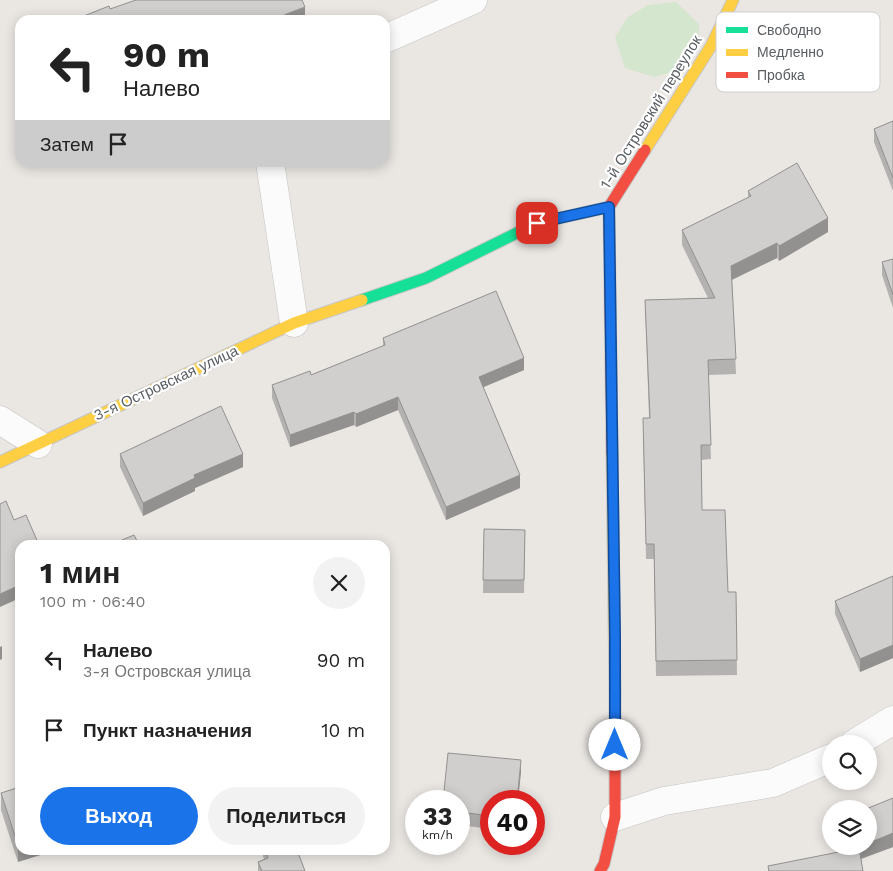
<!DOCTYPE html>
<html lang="ru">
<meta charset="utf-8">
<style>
:root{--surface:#fff;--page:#f2f2f2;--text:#222;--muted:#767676;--accent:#1a73e8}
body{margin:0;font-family:"Work Sans",sans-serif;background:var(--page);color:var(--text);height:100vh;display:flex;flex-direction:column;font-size:19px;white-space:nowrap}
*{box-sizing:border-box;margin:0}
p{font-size:16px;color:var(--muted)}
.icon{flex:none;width:28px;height:28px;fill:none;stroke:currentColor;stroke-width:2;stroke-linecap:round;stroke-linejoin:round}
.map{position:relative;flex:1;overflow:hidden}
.details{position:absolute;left:15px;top:540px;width:375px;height:315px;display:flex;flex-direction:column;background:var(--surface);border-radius:15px;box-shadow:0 2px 12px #0003}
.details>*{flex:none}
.hud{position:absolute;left:15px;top:15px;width:375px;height:152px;border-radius:15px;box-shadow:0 2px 12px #0003;background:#fff;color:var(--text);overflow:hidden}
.tools{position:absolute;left:822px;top:735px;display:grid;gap:10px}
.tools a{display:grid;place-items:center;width:55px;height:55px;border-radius:50%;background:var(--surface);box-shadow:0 2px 12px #0003;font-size:25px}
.speed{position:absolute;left:405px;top:790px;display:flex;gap:10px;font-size:25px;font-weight:700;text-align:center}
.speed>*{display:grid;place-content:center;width:65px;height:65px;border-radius:50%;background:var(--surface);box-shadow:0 2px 12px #0003;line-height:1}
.speed small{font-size:12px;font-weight:400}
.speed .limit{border:8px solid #d22;background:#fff;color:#111}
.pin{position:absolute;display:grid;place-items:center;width:42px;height:42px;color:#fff;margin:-21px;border-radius:10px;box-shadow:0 2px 8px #0006}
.me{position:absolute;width:55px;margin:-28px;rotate:0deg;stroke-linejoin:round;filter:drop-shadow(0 0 4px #0008)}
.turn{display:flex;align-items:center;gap:18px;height:105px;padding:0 25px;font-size:22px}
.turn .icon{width:65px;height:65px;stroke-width:2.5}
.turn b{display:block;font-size:35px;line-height:42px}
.then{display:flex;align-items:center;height:48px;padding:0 25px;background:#0003;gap:10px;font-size:19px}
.round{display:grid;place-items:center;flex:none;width:52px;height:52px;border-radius:26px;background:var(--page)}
.overview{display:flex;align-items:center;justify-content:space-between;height:85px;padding:0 25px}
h1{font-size:30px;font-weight:700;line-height:38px}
.primary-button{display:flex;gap:10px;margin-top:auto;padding:10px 25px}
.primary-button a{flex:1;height:58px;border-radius:30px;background:var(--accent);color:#fff;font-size:20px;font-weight:700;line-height:58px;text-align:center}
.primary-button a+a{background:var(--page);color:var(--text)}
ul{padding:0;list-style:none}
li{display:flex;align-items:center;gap:15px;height:70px;padding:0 25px}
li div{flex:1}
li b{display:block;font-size:19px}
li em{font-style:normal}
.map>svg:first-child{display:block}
</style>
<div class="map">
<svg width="893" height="871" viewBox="0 0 893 871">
<rect width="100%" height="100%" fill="#eae7e3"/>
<path fill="#d4e6cd" d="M676,2L699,24V44L676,71L654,77L625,68L615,37L628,17L648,5Z"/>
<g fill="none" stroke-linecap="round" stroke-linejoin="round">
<defs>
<g id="street">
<path d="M385,39L473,0"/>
<path d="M270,162L294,323"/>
<path d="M0,420L38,444"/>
<path d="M854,744L893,720"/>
<path d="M615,817L664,801L773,783L831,758"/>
</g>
<path id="fast" d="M362,300L426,278L537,223L609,207"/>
<g id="slow">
<path d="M645,150L711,46L733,0"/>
<path d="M612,453L615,691"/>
<path d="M0,462L294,323L362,300"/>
</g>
<g id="jam">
<path d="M612,453L609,207L645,150"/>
<path d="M600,871L604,864L615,817V691"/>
</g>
</defs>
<use href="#street" stroke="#c5c5c4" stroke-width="29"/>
<use href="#fast" stroke="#c6c6c6" stroke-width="13"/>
<use href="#slow" stroke="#c6c6c6" stroke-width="13"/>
<use href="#jam" stroke="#c6c6c6" stroke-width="13"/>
<use href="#street" stroke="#fcfbfb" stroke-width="28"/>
<use href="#fast" stroke="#16e098" stroke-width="11"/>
<use href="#slow" stroke="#ffcf43" stroke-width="11"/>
<use href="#jam" stroke="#f24e42" stroke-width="11"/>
</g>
<g fill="#b4b2b0">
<path d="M893,121V191L874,142V129Z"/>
<path d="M748,191L828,232L779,261L777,258L732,280L736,374L708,375L711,459L701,460L702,510L728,592H736L737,675L656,676L654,559H646L643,432L649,418L645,300L708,298L682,245V230L748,198Z"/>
<path d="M893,259V308L882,275V262Z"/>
<path d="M383,338L524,370L483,387L520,488L446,520L398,410L356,427L354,425L290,447L272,398V385L311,375L383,346Z"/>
<path d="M120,454L243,467L195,488V491L143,516L120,467Z"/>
<path d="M484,529L525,530L524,593H483Z"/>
<path d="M893,576V658L860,672L835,614V601Z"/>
<path d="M521,773L491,801V829L459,825V801Z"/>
<path d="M20,787L18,862L1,810V793Z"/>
<path d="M893,798V847L861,859L863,871H768V866L851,850L849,846H869Z"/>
<path d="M261,850H297L305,871H258V862L264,859Z"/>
</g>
<g fill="#929190">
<path d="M305,7V20H284V15Z"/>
<path d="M828,218V232L779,261V246Z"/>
<path d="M777,243V258L731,280V266Z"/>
<path d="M524,358V370L479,389V377Z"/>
<path d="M398,397V410L356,427V414Z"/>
<path d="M354,412V425L290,447V435Z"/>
<path d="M243,454V467L195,488V491L143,516V503L194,475Z"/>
<path d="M520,475V488L446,520V507Z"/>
<path d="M20,585V598L0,607V594Z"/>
<path d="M893,645V658L860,672V659Z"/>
<path d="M2,646V659L0,660V647Z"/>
<path d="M521,760V773L518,801H517Z"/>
<path d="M893,833V847L855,861V848L860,846H869V843Z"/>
<path d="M18,845H20V850H57L18,862Z"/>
</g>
<g fill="#d1cfcd" stroke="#929190">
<path d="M136,0H302L305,7L284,15L285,20H74L109,6L110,9Z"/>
<path d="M893,121V178L874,129Z"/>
<path d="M797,163L828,218L779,246L777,243L731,266L736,359L708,360L711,445H701L702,510H725L728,592H736L737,660L656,661L654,544H646L643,418H650L645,300L715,298L682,230L751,196L748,191Z"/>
<path d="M893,259V295L882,262Z"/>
<path d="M496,291L524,358L479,377L520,475L446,507L398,397L356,414L354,412L290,435L272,385L310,371L311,375L385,345L383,338Z"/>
<path d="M221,406L243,454L194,475L195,478L143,503L120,454Z"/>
<path d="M6,501L14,520L26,515L39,545H20V585L0,594V504Z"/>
<path d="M484,529L525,530L524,580H483Z"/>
<path d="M134,535L139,545H110Z"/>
<path d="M893,576V645L860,659L835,601Z"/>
<path d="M448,753L521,760L517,801H491V816L459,812V801H443Z"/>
<path d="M20,787V845H18L1,793Z"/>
<path d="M893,798V833L869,843V809H866Z"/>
<path d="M859,848L863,871H769L768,866Z"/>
<path d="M266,850H297L305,871H262L258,862L268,858Z"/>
</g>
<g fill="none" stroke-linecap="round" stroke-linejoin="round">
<defs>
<path id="route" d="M537,223L609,207L615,637V745"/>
</defs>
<use href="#route" stroke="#114b97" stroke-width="12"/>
<use href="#route" stroke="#1a73e8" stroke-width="9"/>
</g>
<g text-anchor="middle" stroke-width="4.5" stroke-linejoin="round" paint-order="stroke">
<g font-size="15" fill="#595e62" stroke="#fff">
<text transform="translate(651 112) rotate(-58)" y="5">1-й Островский переулок</text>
<text transform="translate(166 383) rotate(-25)" y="5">3-я Островская улица</text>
</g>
</g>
<rect x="716" y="12" width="164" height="80" rx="8" fill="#fff" stroke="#cdcfd0" stroke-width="1"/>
<rect x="726" y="27" width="22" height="6" fill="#16e098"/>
<rect x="726" y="49" width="22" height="7" fill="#ffcf43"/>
<rect x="726" y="72" width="22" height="6" fill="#f24e42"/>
<g font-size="14" fill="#595e62">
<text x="757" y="35">Свободно</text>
<text x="757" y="57">Медленно</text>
<text x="757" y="80">Пробка</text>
</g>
</svg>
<div class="tools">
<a><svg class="icon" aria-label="search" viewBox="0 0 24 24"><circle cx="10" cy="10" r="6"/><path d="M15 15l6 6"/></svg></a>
<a><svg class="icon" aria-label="layers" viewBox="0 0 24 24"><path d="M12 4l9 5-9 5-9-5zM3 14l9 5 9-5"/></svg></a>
</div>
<div class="speed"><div>33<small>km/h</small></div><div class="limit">40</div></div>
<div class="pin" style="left:537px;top:223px;background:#d93025"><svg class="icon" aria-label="arrive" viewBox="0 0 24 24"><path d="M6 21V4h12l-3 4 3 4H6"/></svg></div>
<svg class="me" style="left:615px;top:745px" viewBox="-20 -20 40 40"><circle r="19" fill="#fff"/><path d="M0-13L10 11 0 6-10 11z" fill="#1a73e8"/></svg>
<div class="hud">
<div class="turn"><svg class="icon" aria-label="left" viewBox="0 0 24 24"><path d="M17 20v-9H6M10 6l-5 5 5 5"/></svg><div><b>90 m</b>Налево</div></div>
<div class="then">Затем<svg class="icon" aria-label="arrive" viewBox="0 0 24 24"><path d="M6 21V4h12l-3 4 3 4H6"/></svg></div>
</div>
<section class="details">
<div class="overview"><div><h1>1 мин</h1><p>100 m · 06:40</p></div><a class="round"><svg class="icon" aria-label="close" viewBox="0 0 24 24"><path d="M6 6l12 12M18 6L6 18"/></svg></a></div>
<ul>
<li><svg class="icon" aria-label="left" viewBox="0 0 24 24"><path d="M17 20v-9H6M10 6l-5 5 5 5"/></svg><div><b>Налево</b><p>3-я Островская улица</p></div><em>90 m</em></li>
<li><svg class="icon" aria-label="arrive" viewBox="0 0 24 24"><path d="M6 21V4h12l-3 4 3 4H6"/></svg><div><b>Пункт назначения</b></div><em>10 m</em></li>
</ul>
<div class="primary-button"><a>Выход</a><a>Поделиться</a></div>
</section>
</div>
